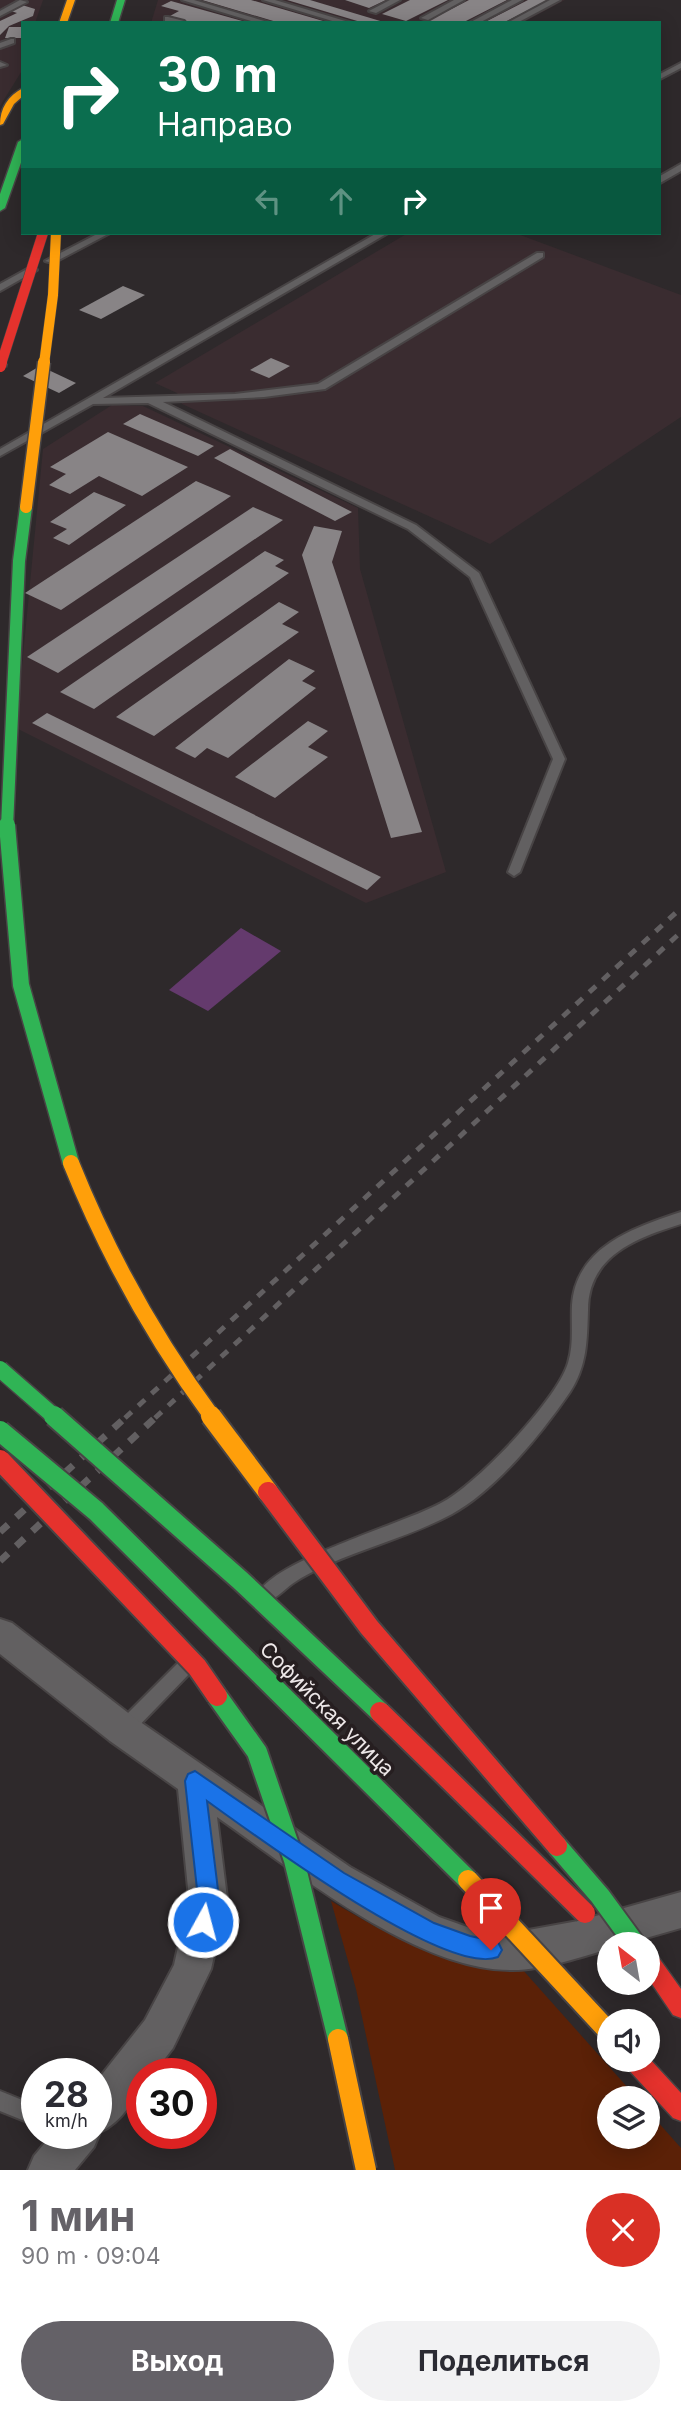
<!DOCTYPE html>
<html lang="ru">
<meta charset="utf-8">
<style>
:root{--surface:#fff;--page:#f2f2f3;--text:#2b2b33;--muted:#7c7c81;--accent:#646167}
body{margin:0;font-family:Inter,sans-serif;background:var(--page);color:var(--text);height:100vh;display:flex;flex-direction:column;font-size:26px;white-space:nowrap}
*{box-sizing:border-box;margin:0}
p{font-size:23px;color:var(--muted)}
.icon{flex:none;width:38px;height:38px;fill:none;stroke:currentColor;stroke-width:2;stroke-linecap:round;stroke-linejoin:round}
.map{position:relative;height:2170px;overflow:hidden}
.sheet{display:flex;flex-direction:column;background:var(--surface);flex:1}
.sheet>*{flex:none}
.guide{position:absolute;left:21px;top:21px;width:640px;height:214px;border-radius:0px;box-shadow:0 4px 18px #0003;background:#0b6e4f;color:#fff;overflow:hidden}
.needle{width:46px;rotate:329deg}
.fabs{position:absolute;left:597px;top:1932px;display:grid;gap:14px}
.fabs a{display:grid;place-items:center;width:63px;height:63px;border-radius:50%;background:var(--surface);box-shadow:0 4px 18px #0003;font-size:35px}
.speed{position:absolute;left:21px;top:2058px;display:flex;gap:14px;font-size:35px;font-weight:700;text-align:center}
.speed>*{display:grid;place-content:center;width:91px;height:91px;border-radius:50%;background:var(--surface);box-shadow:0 4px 18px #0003;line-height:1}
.speed small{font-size:18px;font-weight:400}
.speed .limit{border:10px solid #d22;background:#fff;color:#111}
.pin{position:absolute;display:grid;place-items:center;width:60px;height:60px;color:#fff;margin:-72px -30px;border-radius:50% 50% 50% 0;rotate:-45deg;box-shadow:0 0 7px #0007}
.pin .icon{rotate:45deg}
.me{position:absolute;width:77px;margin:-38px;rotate:7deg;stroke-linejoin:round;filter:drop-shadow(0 0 5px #0008)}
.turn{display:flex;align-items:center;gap:24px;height:147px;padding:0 21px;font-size:32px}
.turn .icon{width:91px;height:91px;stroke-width:2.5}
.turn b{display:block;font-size:49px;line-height:60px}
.lanes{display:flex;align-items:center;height:66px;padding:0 21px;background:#0003;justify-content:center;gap:35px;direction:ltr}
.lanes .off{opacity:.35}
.round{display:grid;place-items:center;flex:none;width:74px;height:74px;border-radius:37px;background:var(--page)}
.summary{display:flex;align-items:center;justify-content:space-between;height:119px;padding:0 21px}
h1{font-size:42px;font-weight:700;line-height:52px;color:var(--accent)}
.primary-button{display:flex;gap:14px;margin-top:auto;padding:14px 21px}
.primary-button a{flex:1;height:80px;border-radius:42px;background:var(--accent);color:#fff;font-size:28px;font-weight:700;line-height:80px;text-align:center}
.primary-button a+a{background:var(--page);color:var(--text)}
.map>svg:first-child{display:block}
</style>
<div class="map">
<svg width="681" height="2170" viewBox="0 0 681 2170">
<rect width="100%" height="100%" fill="#2e292b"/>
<g fill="#3a2c30">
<path d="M0,0H43L35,23H23V69L0,106Z"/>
<path d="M158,0H565L522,23H151Z"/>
<path d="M408,233H515L681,295V417L490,544L182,404L177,393L155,383Z"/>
<path d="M112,405L143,406L358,508L360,569L446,872L366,903L16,728L43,449Z"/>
</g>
<path fill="#5b2107" d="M331,1901C395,1939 446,1968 522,1969L637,2098H609V2137H648V2111L681,2148V2170H395L356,1989Z"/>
<path fill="#643a6d" d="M241,928L281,951L208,1011L169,990Z"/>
<g fill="#888486">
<path d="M202,0H251L330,23H280Z"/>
<path d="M287,0H310L387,23H364Z"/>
<path d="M345,0H386L369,8Z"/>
<path d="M410,0H448L406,21L382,14Z"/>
<path d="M469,0H507L462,23H424Z"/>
<path d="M528,0H548L503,23H483Z"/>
<path d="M171,1L246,22V23H194L170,16L179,11L161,6Z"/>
<path d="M22,5L35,9L33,16L9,26L0,35V21L17,13L11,11Z"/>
<path d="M9,27H23V38H5Z"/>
<path d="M123,286L145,295L101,319L79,310Z"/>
<path d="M271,358L290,366L269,378L250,370Z"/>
<path d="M40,366L76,383L59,393L23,376Z"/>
<path d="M140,414L214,446L198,456L123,424Z"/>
<path d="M108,432L188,467L142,496L99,476L70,494L49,485L66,474L50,467Z"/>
<path d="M230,449L352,512L335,521L214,458Z"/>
<path d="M196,481L231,496L61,610L25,593Z"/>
<path d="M94,492L126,505L69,545L53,538L67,529L50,522Z"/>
<path d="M253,507L283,520L58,673L27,657Z"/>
<path d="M314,526L342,531L332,562L422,832L391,838L302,555Z"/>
<path d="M265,551L284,560L275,566L289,573L94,709L60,692Z"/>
<path d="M279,602L299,612L282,624L299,632L154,736L116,717Z"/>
<path d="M289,659L315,671L302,681L316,688L228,758L207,748L195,758L175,748Z"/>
<path d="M47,713L381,877L367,890L32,723Z"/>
<path d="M308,721L328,731L308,747L328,757L275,798L235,777Z"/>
</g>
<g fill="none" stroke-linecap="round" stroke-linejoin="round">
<defs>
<g id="lane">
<path d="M20,0L27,2L0,16V11Z"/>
<path d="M182,0H194L271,23H258Z"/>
<path d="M263,0H275L352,23H339Z"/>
<path d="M390,0H400L376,13L369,11Z"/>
<path d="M454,0H464L428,20L421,18Z"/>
<path d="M512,0H522L479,23H469Z"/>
<path d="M550,0H560L517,23H507Z"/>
<path d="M168,17L184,21L185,23L165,21V17Z"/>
<path d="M11,39H14V43L0,48V43Z"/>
<path d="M0,62L7,65L0,67Z"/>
<path d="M681,63V68L660,79V74Z"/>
<path d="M681,164V171L660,183V176Z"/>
<path d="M99,233H110L53,263L45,261Z"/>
<path d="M377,233H388L103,398L235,394L318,384L537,253H543V257L325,389L264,397L163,402L416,525L479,573L565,759L520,872L514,876L508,872L553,759L470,577L408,529L148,403L93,404L0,456V449Z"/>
<path d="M29,268L37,270L0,291V284Z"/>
<path d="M681,1212V1224C636,1238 588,1256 588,1310C587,1341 587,1366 570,1392C542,1433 496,1490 452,1514C413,1535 370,1546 329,1564C316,1570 303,1576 292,1584C285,1589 278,1597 270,1600C265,1602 265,1601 260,1599L258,1594C274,1560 403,1524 441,1503C476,1485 557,1400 568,1363C574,1344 571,1325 572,1305C576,1247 633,1228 681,1212Z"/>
<path d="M186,1658L192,1661L195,1666L192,1671L129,1736L123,1738L117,1736L114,1730L117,1724L180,1661Z"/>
<path d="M0,2091L37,2106V2126L0,2111Z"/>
</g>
<path id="street" d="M0,1619L12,1623L136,1719L350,1867L439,1917L470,1928L512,1933L578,1921L681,1892V1928L625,1944H609V1949C581,1957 540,1971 510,1970C416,1970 293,1870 217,1817L227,1898L211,1969L173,2048L153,2074H142C142,2095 119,2124 100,2132L94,2147L75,2170H28L34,2156L53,2133H96V2082L145,2020L174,1965L189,1898L178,1789L110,1741L0,1654Z"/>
<g id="fast">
<path d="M117,0H125L118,23H110Z"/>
<path d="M23,139V157L5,208L0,211V194L18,142Z"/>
</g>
<g id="slow">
<path d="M67,0H75L67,23H59Z"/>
<path d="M23,88V96L14,104L3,124L0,125C0,108 8,96 23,88Z"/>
</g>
<g id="jam">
<path d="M648,1950L656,1954L681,1989V2018L673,2015L648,1978Z"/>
<path d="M648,2057L681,2093V2121L673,2118L627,2068L624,2060H648Z"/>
</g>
</defs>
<use href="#lane" stroke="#484445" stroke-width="4"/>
<use href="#street" stroke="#484445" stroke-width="4"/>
<use href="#fast" stroke="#484445" stroke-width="3"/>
<use href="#slow" stroke="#484445" stroke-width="3"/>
<use href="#jam" stroke="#484445" stroke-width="3"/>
<use href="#lane" fill="#626061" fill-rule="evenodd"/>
<use href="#street" fill="#626061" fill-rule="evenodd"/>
<use href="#fast" fill="#30b455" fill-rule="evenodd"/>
<use href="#slow" fill="#ff9f0a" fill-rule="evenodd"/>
<use href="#jam" fill="#e5322d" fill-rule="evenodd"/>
<g stroke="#625f61" stroke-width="5" stroke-dasharray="9 9" stroke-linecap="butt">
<path d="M125,1418L681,908"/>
<path d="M155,1418L681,932"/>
</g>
<g stroke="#625f61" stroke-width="7" stroke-dasharray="11 11" stroke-linecap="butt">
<path d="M0,1532L127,1416"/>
<path d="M0,1561L157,1416"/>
</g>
<defs>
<path id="fast-bridge-far2" d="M7,827L19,561L26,507"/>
<g id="fast-bridge-far1">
<path d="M7,825L21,985L71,1163"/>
<path d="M0,1369L56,1418"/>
</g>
<g id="fast-bridge">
<path d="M54,1416L240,1580L380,1712"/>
<path d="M0,1431L96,1511L468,1880"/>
<path d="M217,1696L257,1752L294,1860L338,2039"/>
<path d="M557,1846L600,1896L635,1944"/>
</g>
<path id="slow-bridge-far3" d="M44,364L53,295L56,233"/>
<path id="slow-bridge-far2" d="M26,507L44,362"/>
<path id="slow-bridge-far1" d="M71,1163C108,1255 154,1338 213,1418"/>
<g id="slow-bridge">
<path d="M211,1416L268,1492"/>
<path d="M468,1880L609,2032"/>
<path d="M338,2039L366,2170"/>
</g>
<path id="jam-bridge-far2" d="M1,364L43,233"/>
<path id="jam-bridge-far1" d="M0,366L1,362"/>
<g id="jam-bridge">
<path d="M0,1460L197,1667L217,1696"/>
<path d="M268,1492L369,1627L557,1846"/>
<path d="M380,1712L585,1913"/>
</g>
</defs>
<use href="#fast-bridge-far2" stroke="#484445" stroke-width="15" stroke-linecap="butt"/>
<use href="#fast-bridge-far1" stroke="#484445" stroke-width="19" stroke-linecap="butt"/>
<use href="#fast-bridge" stroke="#484445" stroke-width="24" stroke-linecap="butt"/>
<use href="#slow-bridge-far3" stroke="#484445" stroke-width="11" stroke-linecap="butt"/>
<use href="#slow-bridge-far2" stroke="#484445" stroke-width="15" stroke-linecap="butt"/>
<use href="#slow-bridge-far1" stroke="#484445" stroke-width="19" stroke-linecap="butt"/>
<use href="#slow-bridge" stroke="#484445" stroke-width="24" stroke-linecap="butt"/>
<use href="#jam-bridge-far2" stroke="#484445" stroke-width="11" stroke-linecap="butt"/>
<use href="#jam-bridge-far1" stroke="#484445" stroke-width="15" stroke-linecap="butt"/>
<use href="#jam-bridge" stroke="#484445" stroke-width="24" stroke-linecap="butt"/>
<use href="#fast-bridge-far2" stroke="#30b455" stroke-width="12"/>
<use href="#fast-bridge-far1" stroke="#30b455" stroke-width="16"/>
<use href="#fast-bridge" stroke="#30b455" stroke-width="20"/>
<use href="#slow-bridge-far3" stroke="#ff9f0a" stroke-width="10"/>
<use href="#slow-bridge-far2" stroke="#ff9f0a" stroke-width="12"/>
<use href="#slow-bridge-far1" stroke="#ff9f0a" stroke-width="16"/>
<use href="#slow-bridge" stroke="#ff9f0a" stroke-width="20"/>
<use href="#jam-bridge-far2" stroke="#e5322d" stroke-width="10"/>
<use href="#jam-bridge-far1" stroke="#e5322d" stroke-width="12"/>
<use href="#jam-bridge" stroke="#e5322d" stroke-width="20"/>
</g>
<path fill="#1a73e8" stroke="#114b97" stroke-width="2" d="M195,1771L344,1873L434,1923L470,1936L498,1942L502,1950L498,1957C446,1978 255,1835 207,1801L219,1898L210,1929L203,1932L195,1929L192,1922L198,1898L185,1781L188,1774Z"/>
<g text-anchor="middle" stroke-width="7" stroke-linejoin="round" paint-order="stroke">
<g font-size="21" fill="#ede7e8" stroke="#261e20">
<text transform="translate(327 1709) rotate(45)" y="7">Софийская улица</text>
</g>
</g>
</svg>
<div class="fabs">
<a><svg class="needle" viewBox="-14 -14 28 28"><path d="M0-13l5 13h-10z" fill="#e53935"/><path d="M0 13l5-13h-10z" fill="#7c7c81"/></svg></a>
<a><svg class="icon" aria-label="sound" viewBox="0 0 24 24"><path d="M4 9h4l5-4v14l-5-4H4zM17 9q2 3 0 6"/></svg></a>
<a><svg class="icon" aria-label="layers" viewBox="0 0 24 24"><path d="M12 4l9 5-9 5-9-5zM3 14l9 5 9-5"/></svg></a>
</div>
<div class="speed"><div>28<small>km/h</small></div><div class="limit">30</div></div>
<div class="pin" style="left:491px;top:1950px;background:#d93025"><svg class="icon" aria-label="arrive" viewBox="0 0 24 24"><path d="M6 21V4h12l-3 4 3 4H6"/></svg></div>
<svg class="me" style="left:203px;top:1922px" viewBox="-20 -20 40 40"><circle r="17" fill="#1a73e8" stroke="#fff" stroke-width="3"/><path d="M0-11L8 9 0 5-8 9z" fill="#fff"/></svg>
<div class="guide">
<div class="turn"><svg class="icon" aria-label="right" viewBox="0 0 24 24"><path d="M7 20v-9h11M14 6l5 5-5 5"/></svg><div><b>30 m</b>Направо</div></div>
<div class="lanes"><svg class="icon off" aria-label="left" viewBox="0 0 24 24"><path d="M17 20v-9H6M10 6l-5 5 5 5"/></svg><svg class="icon off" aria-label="ahead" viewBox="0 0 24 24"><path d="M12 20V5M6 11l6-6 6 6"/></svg><svg class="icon" aria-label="right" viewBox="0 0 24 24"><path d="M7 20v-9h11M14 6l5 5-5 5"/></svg></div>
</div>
</div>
<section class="sheet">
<div class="summary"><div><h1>1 мин</h1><p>90 m · 09:04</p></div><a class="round" style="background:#d93025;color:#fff"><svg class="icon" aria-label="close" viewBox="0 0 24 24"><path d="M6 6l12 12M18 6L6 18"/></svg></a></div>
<div class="primary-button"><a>Выход</a><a>Поделиться</a></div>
</section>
